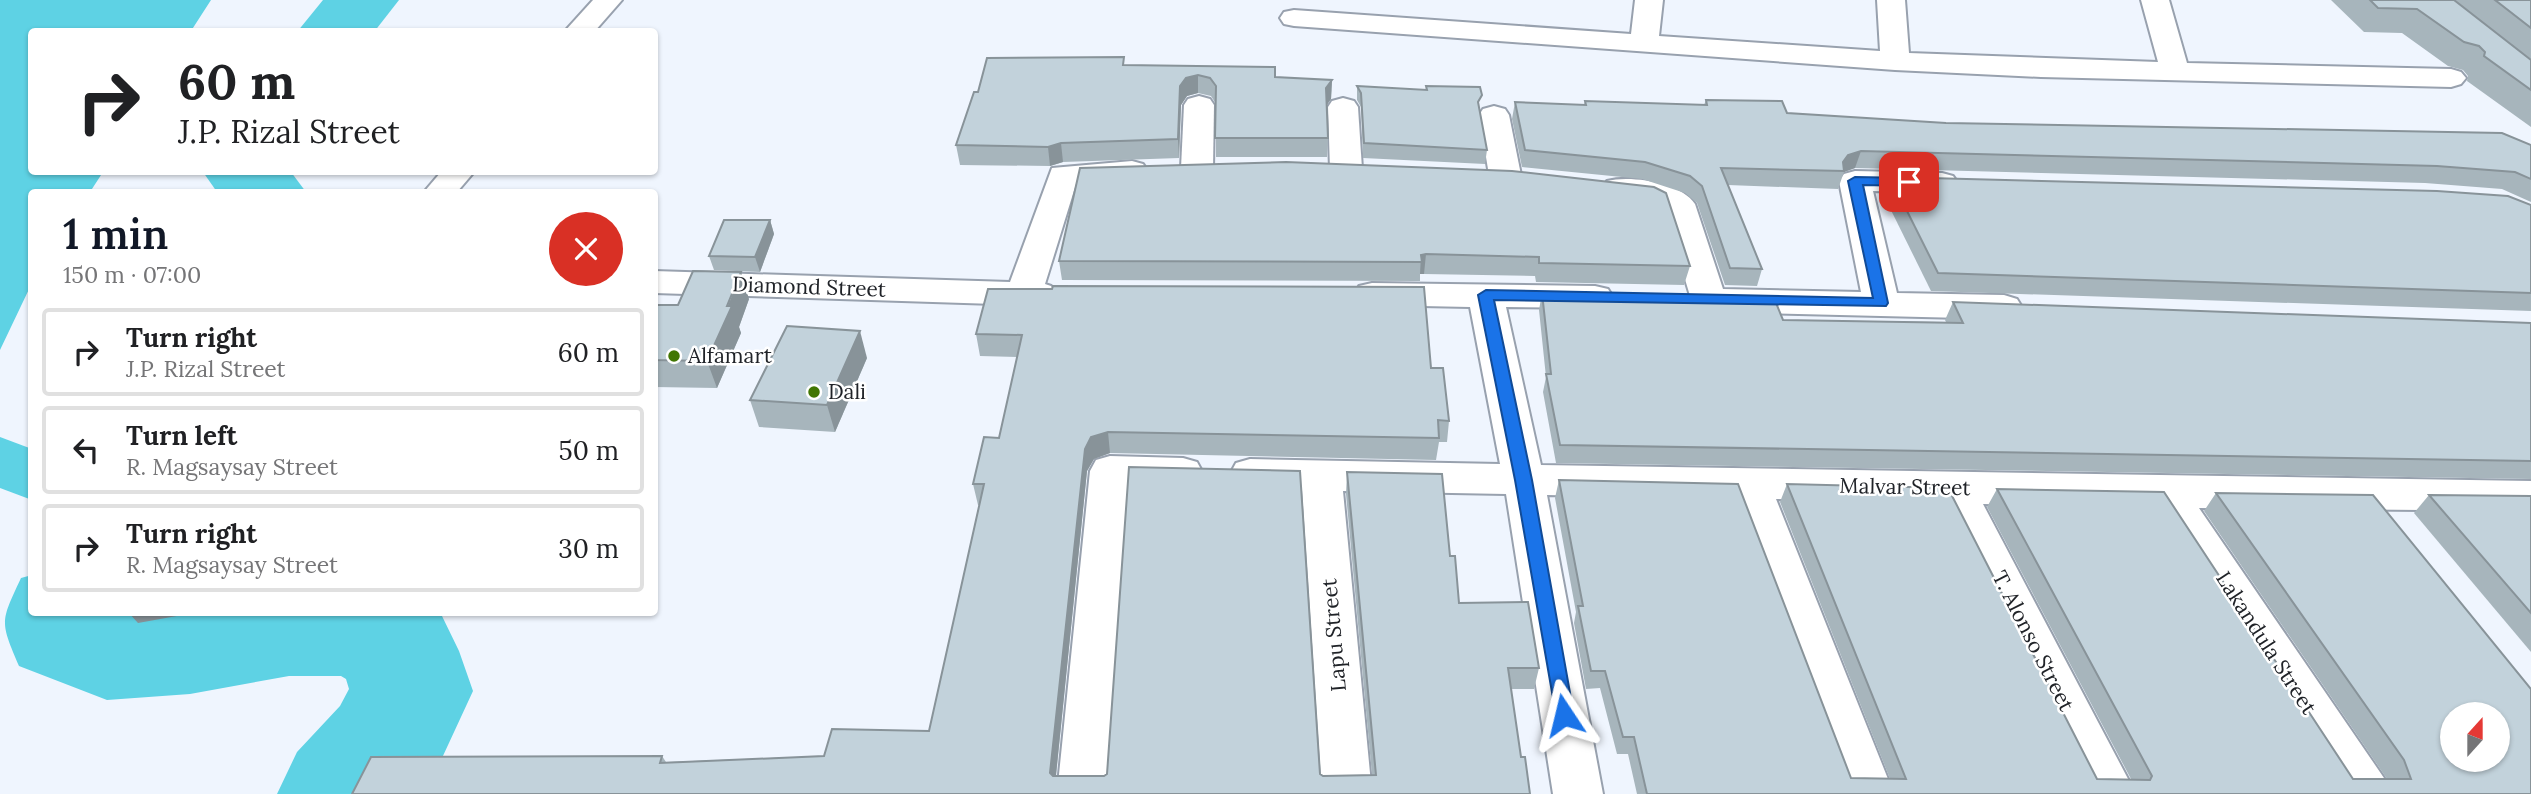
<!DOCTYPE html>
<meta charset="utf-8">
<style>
:root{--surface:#fff;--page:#f6f6f6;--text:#202124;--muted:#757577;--line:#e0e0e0;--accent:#111827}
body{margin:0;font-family:Lora,serif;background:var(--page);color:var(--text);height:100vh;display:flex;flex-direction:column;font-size:26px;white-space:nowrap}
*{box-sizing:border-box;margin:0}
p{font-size:23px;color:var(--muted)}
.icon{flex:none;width:38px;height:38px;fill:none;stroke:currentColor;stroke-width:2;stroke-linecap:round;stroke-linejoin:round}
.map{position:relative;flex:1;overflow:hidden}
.drawer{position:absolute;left:28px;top:189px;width:630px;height:427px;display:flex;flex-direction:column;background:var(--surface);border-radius:7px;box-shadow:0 2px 5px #0004}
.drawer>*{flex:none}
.hud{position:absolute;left:28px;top:28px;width:630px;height:147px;border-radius:7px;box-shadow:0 2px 5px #0004;background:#fff;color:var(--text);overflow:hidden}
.needle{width:46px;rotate:21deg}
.tools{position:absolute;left:2440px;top:702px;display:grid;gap:14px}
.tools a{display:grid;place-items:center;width:70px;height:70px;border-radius:50%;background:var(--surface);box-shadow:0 2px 5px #0004;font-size:35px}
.pin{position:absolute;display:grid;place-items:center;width:60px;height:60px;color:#fff;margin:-30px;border-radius:14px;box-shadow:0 4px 10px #0006}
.me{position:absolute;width:77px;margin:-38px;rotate:350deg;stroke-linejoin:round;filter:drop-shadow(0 0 5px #0008)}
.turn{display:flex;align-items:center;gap:24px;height:147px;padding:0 35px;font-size:32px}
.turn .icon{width:91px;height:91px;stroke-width:2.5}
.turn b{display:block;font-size:49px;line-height:60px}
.round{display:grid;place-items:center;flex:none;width:74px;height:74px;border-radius:37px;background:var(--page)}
.summary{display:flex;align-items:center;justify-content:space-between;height:119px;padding:0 35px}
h1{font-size:42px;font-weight:600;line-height:52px;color:var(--accent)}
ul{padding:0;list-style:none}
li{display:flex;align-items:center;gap:21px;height:88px;margin:0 14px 10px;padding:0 21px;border:4px solid var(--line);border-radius:7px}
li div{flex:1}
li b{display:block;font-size:26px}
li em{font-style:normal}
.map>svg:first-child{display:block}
</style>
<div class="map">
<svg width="2531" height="794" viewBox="0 0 2531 794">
<rect width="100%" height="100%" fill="#eff5fe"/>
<path fill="#5ed2e4" d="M0,0H211L191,31L32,32V172H103L90,192H32L31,285L0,350Z"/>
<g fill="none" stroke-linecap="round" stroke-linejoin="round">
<path fill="#5ed2e4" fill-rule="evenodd" d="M0,437L32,449V500L0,488Z"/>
<g fill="#5ed2e4" fill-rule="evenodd">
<path d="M323,0H399L374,32H297Z"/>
<path d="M203,172H291L306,192H217Z"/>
<path d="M32,575V612H436L442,616L459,651L473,691L430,784L423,794H277L297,752L340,706L349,689L346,679L341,676H289L190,694L107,700L19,666C0,621 0,623 21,578Z"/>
</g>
<defs>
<g id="minor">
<path d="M593,0H622L594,32H564Z"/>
<path d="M1635,0H1663L1659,36L1880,51L1877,0H1905L1909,53L2158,62L2141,0H2169L2187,63L2451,69L2461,72L2466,78L2461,84L2451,87L2041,77L1895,70L1294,26L1284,24L1280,18L1284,12L1294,10L1631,34Z"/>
<path d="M1199,96L1210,99L1214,105L1213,168L1208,175L1197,178L1186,175L1181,168L1184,105L1188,99Z"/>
<path d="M1343,98L1354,101L1358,107L1362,169L1357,176L1346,179L1335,176L1330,169L1328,107L1332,101Z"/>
<path d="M1494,106L1505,109L1509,115L1521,175L1516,182L1505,185L1494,182L1489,175L1479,115L1483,109Z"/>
<path d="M1132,161L1143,164L1148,171L1143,178L1076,184L1045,284L1051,286L1056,294L1051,302L1024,305L654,293V271L1010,282L1052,168Z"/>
<path d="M1855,171L1942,173L1953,176L1958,183L1953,190L1942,193L1873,191L1897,293L2004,295L2017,299L2022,307L2017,315L2004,319L1722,312L1696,307L1691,299L1664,210L1649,203L1607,195L1602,188L1607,181C1630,175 1681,182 1695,204L1723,289L1861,292L1839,181L1844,174Z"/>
<path d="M441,172H474L457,192H424Z"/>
<path d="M1372,283L1595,286L1608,289L1613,297L1608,305L1595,308L1506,307L1541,465L2531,481V511L2199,508L2384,778L2391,794H2338L2154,507L1983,504L2136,794H2086L1941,503L1776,499L1894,794H1844L1734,499L1547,495L1603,794H1553L1506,494L1343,491L1372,794H1322L1302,490L1250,489L1236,485L1230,474L1236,463L1250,459L1500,464L1470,307L1372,305L1359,302L1354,294L1359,286Z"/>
<path d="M1110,456L1183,458L1197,462L1203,473L1197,484L1183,488L1129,486L1107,794H1057L1090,471L1096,460Z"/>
</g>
</defs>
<use href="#minor" stroke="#98a1ae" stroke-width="4"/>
<use href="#minor" fill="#fff" fill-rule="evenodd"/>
</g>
<g fill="#a7b5bc">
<path d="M2331,0H2531V127L2467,81L2468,76L2463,70L2448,66L2402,33L2364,32Z"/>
<path d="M1124,65L1275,77L1332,80L1331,99L1327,105L1328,138L1327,157H1216V104L1211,96L1198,93L1187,96L1181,105L1179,158L1063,162L1050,166L960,165L956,145L978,92Z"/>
<path d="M1357,86L1426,90V86L1480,110L1487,150L1485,164L1363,158L1361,107L1357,100Z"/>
<path d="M1706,100L1787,113L1946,123L2531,145V202L2502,189L2425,183L1855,168L1844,172L1838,189L1728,185L1762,269L1757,286L1725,285L1697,203L1685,193L1642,179L1522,167L1512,119L1515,102L1584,105L1585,101L1704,105Z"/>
<path d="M1080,168L1690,266L1684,285L1536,282L1535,276L1424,274H1420V281L1062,280L1059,261Z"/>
<path d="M1890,177L2531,205V311L1931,291L1883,194Z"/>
<path d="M770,220L774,234L760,272L714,270L709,256Z"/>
<path d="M988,289L1431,368L1449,421L1447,442H1439L1436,460L1110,453L1094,459L1087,471L1056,776L1320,774L1323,776L1372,775L1346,494L1347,472L1450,556L1459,603L1539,668L1534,689H1511L1521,757L1530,794H352L662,756L666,762L824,756L929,731L979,505H978L973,484L999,438L1017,357L980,356L976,334Z"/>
<path d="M1542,293L1783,320L1946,322L1945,320L1953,302L2531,323V479L1556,463L1543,392L1546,377L1539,310Z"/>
<path d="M749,299L739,327L741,333L717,388L654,387V305H678Z"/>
<path d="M867,358L835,432L759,427L750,400Z"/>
<path d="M1559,480L1851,778L1890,779L1780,502L1787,484L2097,779H2131L1987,507L1997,489L2353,779H2387L2204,511L2216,493L2531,794H1637L1628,754H1617L1600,688L1586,689L1574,623L1576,612L1555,498Z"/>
<path d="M2429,495L2531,496V652L2414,513Z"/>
</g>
<g fill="#889399">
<path d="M1198,75V93L1187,96L1181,105L1179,158L1178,139L1180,86L1186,78Z"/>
<path d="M1332,80L1331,99L1325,107L1326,88Z"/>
<path d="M1061,143L1063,162L1050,166L1048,147Z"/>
<path d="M1861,151L1855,168L1844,172L1843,162L1848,155Z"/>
<path d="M770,220L774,234L760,272L755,257Z"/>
<path d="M1426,254L1424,274H1420L1421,255Z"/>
<path d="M741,272L749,299L739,327L741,333L717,388L707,361Z"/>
<path d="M860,331L867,358L835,432L827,405Z"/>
<path d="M1108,432L1110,453L1094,459L1087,471L1054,794L1050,773L1085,449L1091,437Z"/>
<path d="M128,612H199L138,623Z"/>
</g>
<g fill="#c2d2db" stroke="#889399" stroke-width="2" fill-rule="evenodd">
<path d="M2370,0H2454L2531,60V90L2484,56L2485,52L2479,46L2464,42L2417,9L2378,8Z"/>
<path d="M2495,0H2531V28Z"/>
<path d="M1124,57L1123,65L1275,67V77L1332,80L1326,88L1328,138H1215L1216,86L1210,78L1198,75L1186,78L1180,86L1178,139L1061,143L1048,147L956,145L974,92H978L987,58Z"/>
<path d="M1357,86L1427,90L1426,86L1480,87L1482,95L1478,102L1487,150L1364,143L1361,93Z"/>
<path d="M1706,100L1782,101L1787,113L1946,123L2502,133L2531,145V179L2515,172L2437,166L1861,151L1848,155L1843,162L1844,171L1721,168L1762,269L1730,268L1702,186L1690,176L1645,162L1525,150L1515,102L1586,105L1585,101L1707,105Z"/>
<path d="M1286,162L1512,171L1654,187L1666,193L1690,266L1539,263V257L1426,254L1421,255L1422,262L1059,261L1080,168Z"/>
<path d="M1890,177L2437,191L2508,196L2531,205V293L1938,273Z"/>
<path d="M724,220H770L755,257L709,256Z"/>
<path d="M693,271L741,272L727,306H732L707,361L654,360V305H678Z"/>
<path d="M1053,286L1424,287L1431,368H1443L1449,421L1438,420L1439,438L1108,432L1091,437L1085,449L1050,773L1053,776H1104L1107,774L1129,467L1300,471L1320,774L1323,776L1376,775L1347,472L1442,474L1450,556H1455L1459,603L1528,602L1539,668H1508L1521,757H1525L1530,794H352L371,757L662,756L660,763L824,756L832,729L929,731L984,484H973L984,437L999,438L1022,335L976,334L988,289H1052Z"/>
<path d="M1542,293L1774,298L1783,320L1963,323L1953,302L2531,323V461L1560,445L1546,374H1551Z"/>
<path d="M787,326L860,331L827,405L750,400Z"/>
<path d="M1559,480L1738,484L1851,778L1906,779L1787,484L1948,488L2097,779L2150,780L2152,776L1997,489L2164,492L2353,779H2411L2404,760L2216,493L2373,495L2531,689V794H1647L1634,737H1623L1605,671H1591L1578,606H1583ZM2452,714H2497V760H2452Z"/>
<path d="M2429,495L2531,496V613Z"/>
</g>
<path fill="#1a73e8" stroke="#114b97" stroke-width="2" d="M1855,177L1909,178L1916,182L1909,186L1863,185L1888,303L1886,306L1494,300L1532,480L1574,715L1571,721L1564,724L1557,721L1515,480L1478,295L1486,290L1873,298L1848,181Z"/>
<g fill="#417603" stroke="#fff" stroke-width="2.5">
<circle cx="674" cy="356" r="7"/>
<circle cx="814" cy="392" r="7"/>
</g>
<g text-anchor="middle" stroke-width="5" stroke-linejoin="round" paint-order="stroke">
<g font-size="21" fill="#202328" stroke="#fff">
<text transform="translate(809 287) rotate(2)" y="7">Diamond Street</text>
<text transform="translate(1905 487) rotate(1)" y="7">Malvar Street</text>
<text transform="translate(1334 635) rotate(-95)" y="7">Lapu Street</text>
<text transform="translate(2033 641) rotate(63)" y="7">T. Alonso Street</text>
<text transform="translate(2266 643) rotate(57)" y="7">Lakandula Street</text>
</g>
<g font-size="21" fill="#202328" stroke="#fff" text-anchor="start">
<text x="688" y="363">Alfamart</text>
<text x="828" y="399">Dali</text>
</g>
</g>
</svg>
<div class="tools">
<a><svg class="needle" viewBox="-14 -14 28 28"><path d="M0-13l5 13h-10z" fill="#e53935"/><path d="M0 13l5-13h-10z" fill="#757577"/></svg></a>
</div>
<div class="pin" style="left:1909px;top:182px;background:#d93025"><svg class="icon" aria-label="arrive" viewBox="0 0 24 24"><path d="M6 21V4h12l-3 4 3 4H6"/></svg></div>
<svg class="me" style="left:1564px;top:715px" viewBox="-20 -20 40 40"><path d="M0-17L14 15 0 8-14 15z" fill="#1a73e8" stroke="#fff" stroke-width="4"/></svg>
<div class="hud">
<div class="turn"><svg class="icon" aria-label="right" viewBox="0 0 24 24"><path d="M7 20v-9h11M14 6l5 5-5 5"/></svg><div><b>60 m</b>J.P. Rizal Street</div></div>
</div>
<section class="drawer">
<div class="summary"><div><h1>1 min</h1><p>150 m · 07:00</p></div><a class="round" style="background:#d93025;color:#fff"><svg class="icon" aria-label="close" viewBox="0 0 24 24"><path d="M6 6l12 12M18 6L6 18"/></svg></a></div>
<ul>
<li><svg class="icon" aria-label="right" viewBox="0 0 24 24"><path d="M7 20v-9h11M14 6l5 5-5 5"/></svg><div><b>Turn right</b><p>J.P. Rizal Street</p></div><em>60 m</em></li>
<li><svg class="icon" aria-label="left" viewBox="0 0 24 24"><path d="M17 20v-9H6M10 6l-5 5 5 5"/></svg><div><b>Turn left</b><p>R. Magsaysay Street</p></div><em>50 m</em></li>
<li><svg class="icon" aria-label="right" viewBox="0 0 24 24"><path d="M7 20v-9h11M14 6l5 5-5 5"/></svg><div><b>Turn right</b><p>R. Magsaysay Street</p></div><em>30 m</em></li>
</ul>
</section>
</div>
